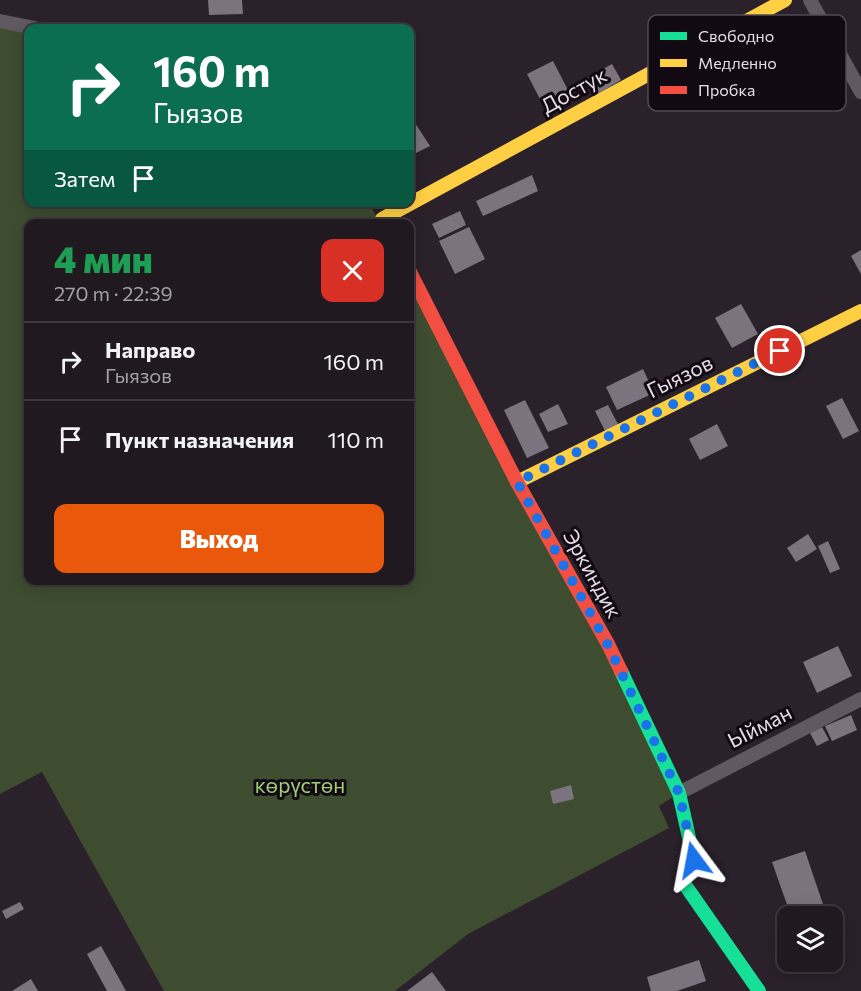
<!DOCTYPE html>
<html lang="ru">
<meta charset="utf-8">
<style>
:root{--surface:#201920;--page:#2d262d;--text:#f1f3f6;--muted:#a2a0a5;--line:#3d383e;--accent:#ea580c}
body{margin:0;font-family:Commissioner,sans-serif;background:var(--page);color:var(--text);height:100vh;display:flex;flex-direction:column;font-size:22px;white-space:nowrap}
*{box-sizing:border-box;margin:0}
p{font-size:20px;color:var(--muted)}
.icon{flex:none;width:33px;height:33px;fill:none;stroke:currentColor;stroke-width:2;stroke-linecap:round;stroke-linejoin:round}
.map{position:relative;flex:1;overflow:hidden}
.side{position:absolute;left:24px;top:219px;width:390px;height:366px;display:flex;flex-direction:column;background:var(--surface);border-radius:12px;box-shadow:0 3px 15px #0003,0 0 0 2px var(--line)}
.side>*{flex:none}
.banner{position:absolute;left:24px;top:24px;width:390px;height:183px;border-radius:12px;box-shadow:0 3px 15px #0003,0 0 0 2px var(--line);background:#0b6e4f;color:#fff;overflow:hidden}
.fabs{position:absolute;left:777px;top:906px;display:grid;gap:12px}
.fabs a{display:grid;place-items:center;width:66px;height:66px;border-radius:12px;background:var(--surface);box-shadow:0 3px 15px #0003,0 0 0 2px var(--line);font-size:30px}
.pin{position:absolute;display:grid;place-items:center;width:51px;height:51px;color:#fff;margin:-26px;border:3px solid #fff;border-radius:50%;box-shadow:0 2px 6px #0007}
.me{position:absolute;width:66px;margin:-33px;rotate:347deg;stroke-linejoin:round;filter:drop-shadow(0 0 4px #0008)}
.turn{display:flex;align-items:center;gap:21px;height:126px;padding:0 30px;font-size:27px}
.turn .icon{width:78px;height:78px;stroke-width:2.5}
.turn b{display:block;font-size:42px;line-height:51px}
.then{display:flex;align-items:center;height:57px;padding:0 30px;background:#0003;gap:12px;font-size:22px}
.round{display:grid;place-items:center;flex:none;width:63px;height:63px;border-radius:12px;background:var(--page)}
.overview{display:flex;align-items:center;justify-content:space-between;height:102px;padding:0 30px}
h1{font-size:36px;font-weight:800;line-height:45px;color:#1e9e55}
.action{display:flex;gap:12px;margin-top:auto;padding:12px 30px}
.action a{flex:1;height:69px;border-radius:12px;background:var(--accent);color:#fff;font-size:24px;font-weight:800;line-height:69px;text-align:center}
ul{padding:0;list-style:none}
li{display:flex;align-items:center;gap:18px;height:78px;padding:0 30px;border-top:2px solid var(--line)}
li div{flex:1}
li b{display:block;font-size:22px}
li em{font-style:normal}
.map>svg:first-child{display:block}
</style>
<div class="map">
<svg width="861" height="991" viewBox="0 0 861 991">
<rect width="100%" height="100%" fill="#2a212b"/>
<path fill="#3e4d30" d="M0,21L28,28V202L369,203L380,223L28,224V580H410V277L679,793L659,806L669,828L468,934L395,991H164L42,772L0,794Z"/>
<g fill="#7b747e">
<path d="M208,0H242L243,14L209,15Z"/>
<path d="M553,61L569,92L543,105L527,74Z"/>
<path d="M612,64L621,80L595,96L585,79Z"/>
<path d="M413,120L430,146L410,156V122Z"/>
<path d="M532,175L538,191L483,216L476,201Z"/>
<path d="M460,211L466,225L439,238L432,224Z"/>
<path d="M469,227L485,259L455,274L439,241Z"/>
<path d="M861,250V274L851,256Z"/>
<path d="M741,304L758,334L732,348L715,318Z"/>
<path d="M643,369L654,393L617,410L606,387Z"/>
<path d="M842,398L859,431L843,439L826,406Z"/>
<path d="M525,400L549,448L527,458L504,410Z"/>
<path d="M558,404L568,424L548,432L539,414Z"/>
<path d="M608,405L620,428L607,435L595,411Z"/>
<path d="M717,424L728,446L700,460L689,439Z"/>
<path d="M808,534L817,549L796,562L787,548Z"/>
<path d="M828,541L840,569L830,573L818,546Z"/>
<path d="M838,646L852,676L817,693L803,662Z"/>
<path d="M851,715L857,730L832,741L825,726Z"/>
<path d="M822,727L829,740L817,746L810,733Z"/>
<path d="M571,785L574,799L553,804L550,791Z"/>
<path d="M805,851L827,916H791L772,862Z"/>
<path d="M20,902L24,909L6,919L2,911Z"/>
<path d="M101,946L126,991H107L87,954Z"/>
<path d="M699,960L706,981L677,991H651L647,977Z"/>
<path d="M432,972L446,991H407Z"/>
<path d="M31,979L38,991H12Z"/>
</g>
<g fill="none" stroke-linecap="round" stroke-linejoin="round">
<g stroke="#615962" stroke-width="14">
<path d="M810,0L861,92"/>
<path d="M0,21L35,28"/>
<path d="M679,793L861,699"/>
</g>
<path stroke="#16e098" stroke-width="14" d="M621,671L679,793L694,860L683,882L759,991"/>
<g stroke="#ffcf43" stroke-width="14">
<path d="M385,224L382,219L785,0"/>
<path d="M517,482L861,311"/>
</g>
<path stroke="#f24e42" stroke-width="14" d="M410,272L517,482L608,644L621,671"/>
</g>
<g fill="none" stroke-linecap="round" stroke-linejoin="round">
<path stroke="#1a73e8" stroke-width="10" stroke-dasharray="0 18" d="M694,860L679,793L608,645L517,482L780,351"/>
</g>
<g text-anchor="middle" stroke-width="6" stroke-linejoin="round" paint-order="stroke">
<g font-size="21" fill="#e7dbe7" stroke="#120a12">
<text transform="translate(574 91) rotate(-29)" y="7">Достук</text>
<text transform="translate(680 377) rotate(-26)" y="7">Гыязов</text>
<text transform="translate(592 574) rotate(61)" y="7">Эркиндик</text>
<text transform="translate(760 727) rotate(-27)" y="7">Ыйман</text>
</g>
<g font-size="21" fill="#a0cf78" stroke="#120a12">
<text x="300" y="793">көрүстөн</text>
</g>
</g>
<rect x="648" y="15" width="198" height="96" rx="9" fill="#120a12" stroke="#524952" stroke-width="1.5"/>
<rect x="660" y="32" width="27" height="8" fill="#16e098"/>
<rect x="660" y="59" width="27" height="8" fill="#ffcf43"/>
<rect x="660" y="86" width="27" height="8" fill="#f24e42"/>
<g font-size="16" fill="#e7dbe7">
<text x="698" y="42">Свободно</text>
<text x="698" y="69">Медленно</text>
<text x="698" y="96">Пробка</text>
</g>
</svg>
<div class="fabs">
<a><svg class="icon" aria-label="layers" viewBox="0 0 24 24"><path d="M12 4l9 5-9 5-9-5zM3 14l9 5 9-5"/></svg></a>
</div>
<div class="pin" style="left:780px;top:351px;background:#d93025"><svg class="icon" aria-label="arrive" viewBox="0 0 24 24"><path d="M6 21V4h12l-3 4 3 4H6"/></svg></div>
<svg class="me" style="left:694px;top:860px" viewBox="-20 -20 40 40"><path d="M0-17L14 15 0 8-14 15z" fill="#1a73e8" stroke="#fff" stroke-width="4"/></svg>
<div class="banner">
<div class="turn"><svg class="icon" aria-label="right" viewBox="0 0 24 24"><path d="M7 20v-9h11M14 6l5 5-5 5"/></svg><div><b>160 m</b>Гыязов</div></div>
<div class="then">Затем<svg class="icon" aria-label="arrive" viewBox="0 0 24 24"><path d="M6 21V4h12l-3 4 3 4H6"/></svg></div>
</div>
<section class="side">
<div class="overview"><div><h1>4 мин</h1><p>270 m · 22:39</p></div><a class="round" style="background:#d93025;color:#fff"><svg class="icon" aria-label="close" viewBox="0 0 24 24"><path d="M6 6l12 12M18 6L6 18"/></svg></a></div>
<ul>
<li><svg class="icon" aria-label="right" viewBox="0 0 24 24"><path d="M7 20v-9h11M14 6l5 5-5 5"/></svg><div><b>Направо</b><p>Гыязов</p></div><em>160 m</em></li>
<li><svg class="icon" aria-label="arrive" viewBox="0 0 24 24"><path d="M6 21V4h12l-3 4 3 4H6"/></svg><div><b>Пункт назначения</b></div><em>110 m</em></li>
</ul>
<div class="action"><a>Выход</a></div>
</section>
</div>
